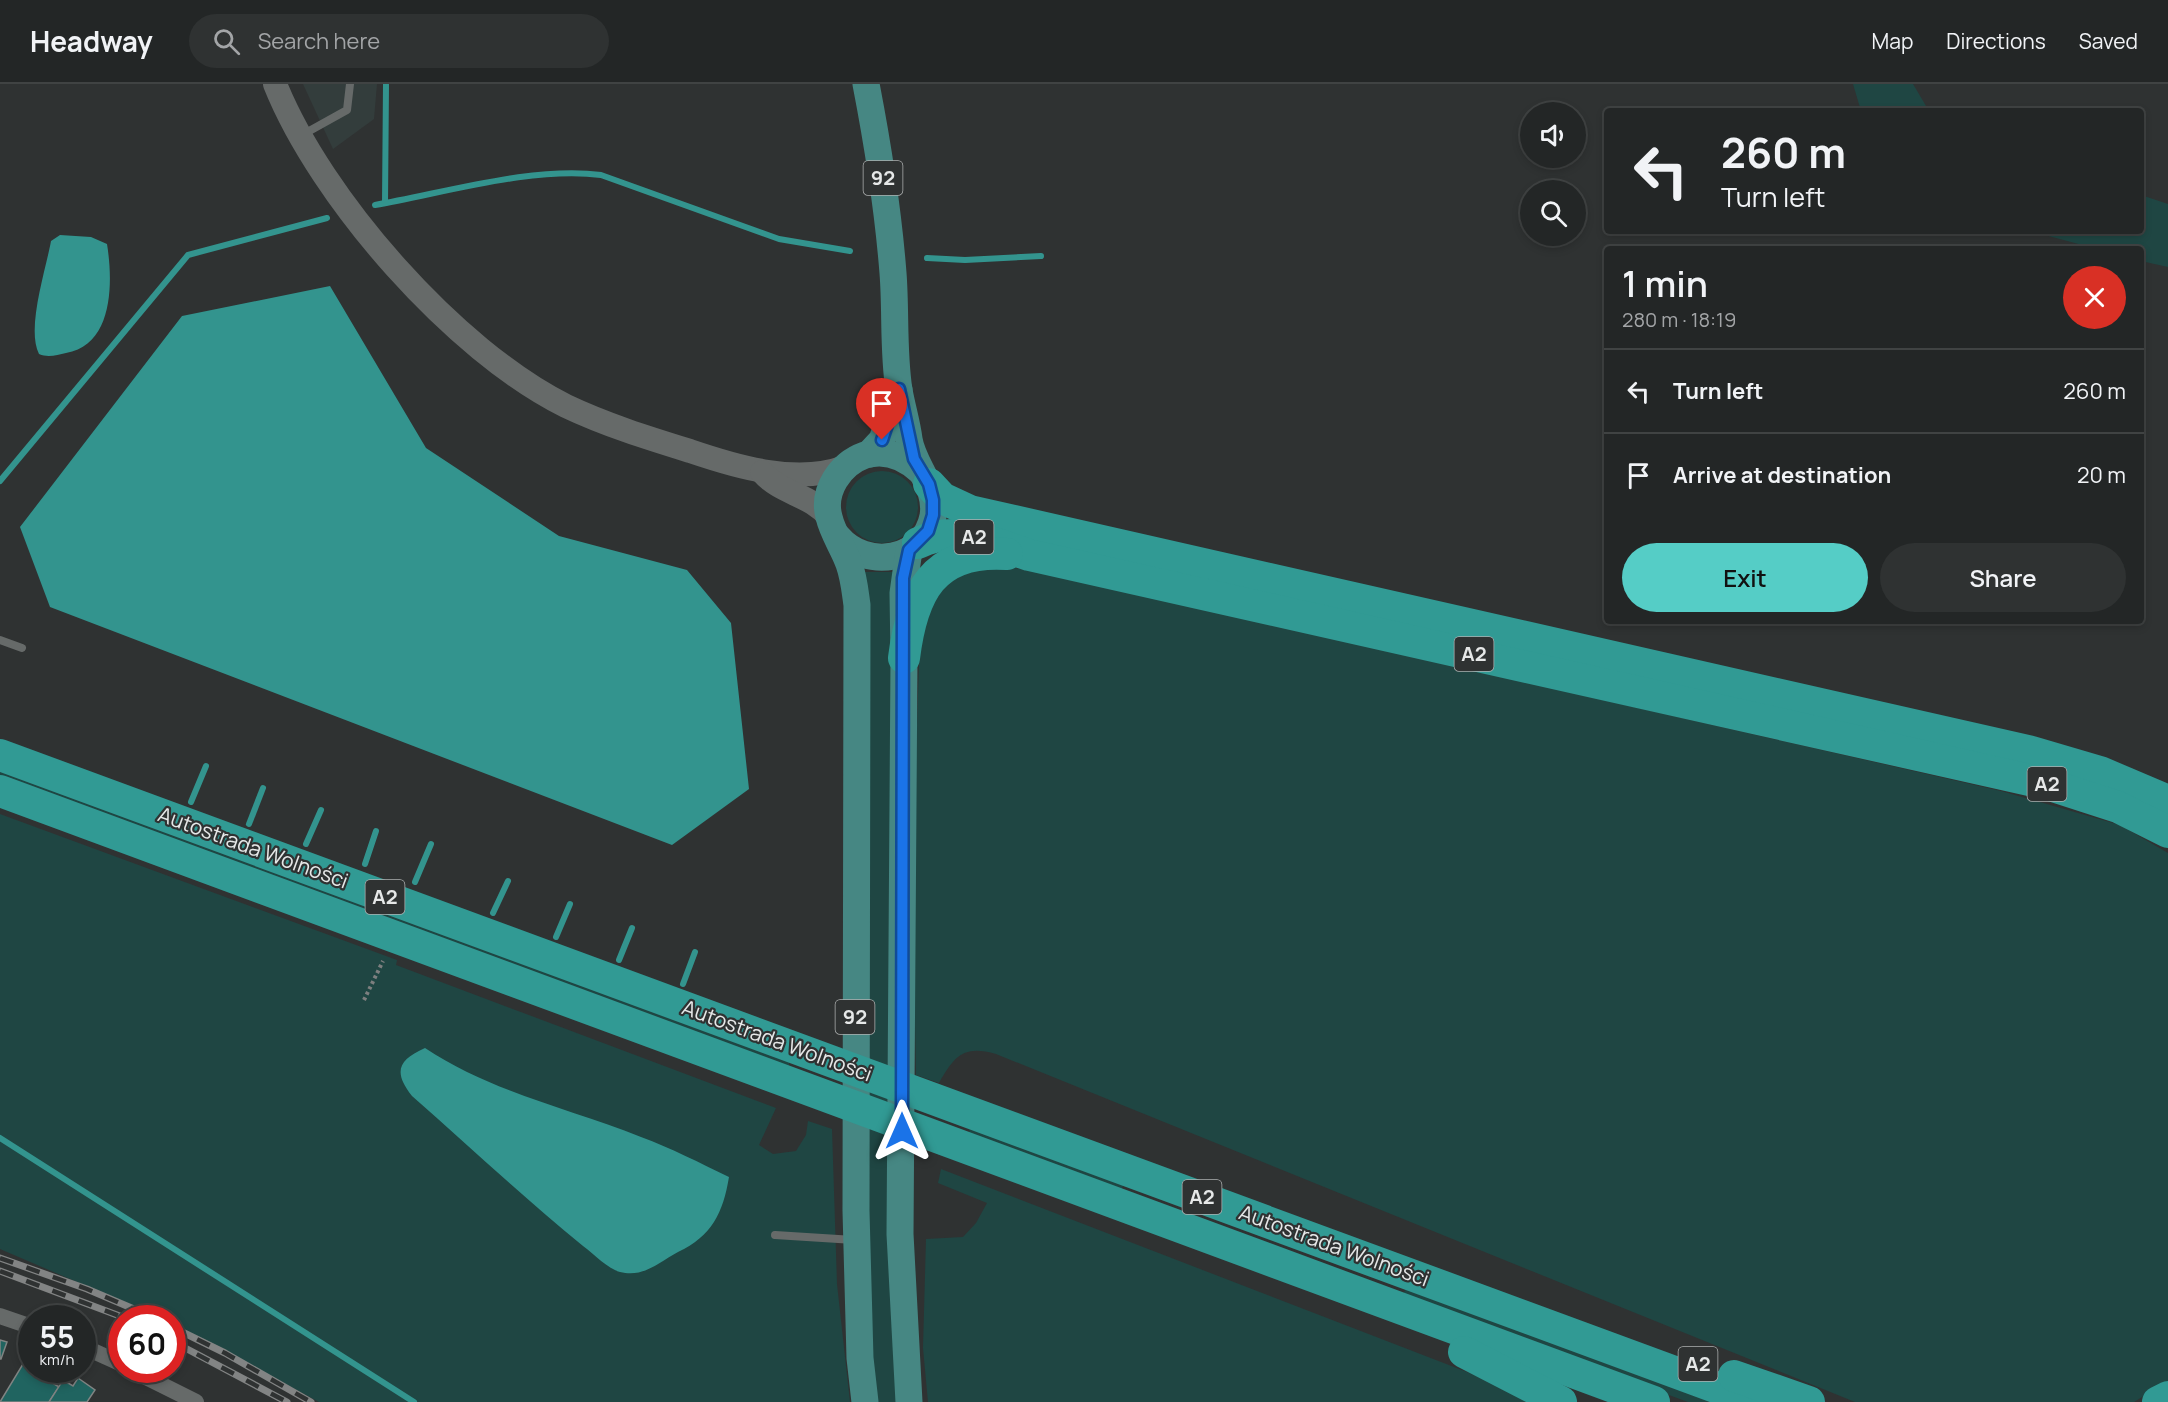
<!DOCTYPE html>
<meta charset="utf-8">
<style>
:root{--surface:#232626;--page:#2f3232;--text:#f1f3f6;--muted:#a3a5a7;--line:#404343;--accent:#55cdc6}
body{margin:0;font-family:Manrope,sans-serif;background:var(--page);color:var(--text);height:100vh;display:flex;flex-direction:column;font-size:22px;white-space:nowrap}
*{box-sizing:border-box;margin:0}
p{font-size:20px;color:var(--muted)}
.icon{flex:none;width:33px;height:33px;fill:none;stroke:currentColor;stroke-width:2;stroke-linecap:round;stroke-linejoin:round}
.map{position:relative;flex:1;overflow:hidden}
.sheet{position:absolute;left:1604px;top:162px;width:540px;height:378px;display:flex;flex-direction:column;background:var(--surface);border-radius:6px;box-shadow:0 3px 9px #0003,0 0 0 2px var(--line)}
.sheet>*{flex:none}
.top-card{position:absolute;left:1604px;top:24px;width:540px;height:126px;border-radius:6px;box-shadow:0 3px 9px #0003,0 0 0 2px var(--line);background:#232626;color:var(--text);overflow:hidden}
.fabs{position:absolute;left:1520px;top:18px;display:grid;gap:12px}
.fabs a{display:grid;place-items:center;width:66px;height:66px;border-radius:50%;background:var(--surface);box-shadow:0 3px 9px #0003,0 0 0 2px var(--line);font-size:30px}
.speed{position:absolute;left:18px;top:1221px;display:flex;gap:12px;font-size:30px;font-weight:700;text-align:center}
.speed>*{display:grid;place-content:center;width:78px;height:78px;border-radius:50%;background:var(--surface);box-shadow:0 3px 9px #0003,0 0 0 2px var(--line);line-height:1}
.speed small{font-size:15px;font-weight:400}
.speed .limit{border:9px solid #d22;background:#fff;color:#111}
.pin{position:absolute;display:grid;place-items:center;width:51px;height:51px;color:#fff;margin:-62px -26px;border-radius:50% 50% 50% 0;rotate:-45deg;box-shadow:0 0 6px #0007}
.pin .icon{rotate:45deg}
.me{position:absolute;width:66px;margin:-33px;rotate:0deg;stroke-linejoin:round;filter:drop-shadow(0 0 4px #0008)}
.turn{display:flex;align-items:center;gap:21px;height:126px;padding:0 18px;font-size:27px}
.turn .icon{width:78px;height:78px;stroke-width:2.5}
.turn b{display:block;font-size:42px;line-height:51px}
.round{display:grid;place-items:center;flex:none;width:63px;height:63px;border-radius:32px;background:var(--page)}
.overview{display:flex;align-items:center;justify-content:space-between;height:102px;padding:0 18px}
h1{font-size:36px;font-weight:600;line-height:45px}
.cta{display:flex;gap:12px;margin-top:auto;padding:12px 18px}
.cta a{flex:1;height:69px;border-radius:36px;background:var(--accent);color:#111;font-size:24px;font-weight:600;line-height:69px;text-align:center}
.cta a+a{background:var(--page);color:var(--text)}
ul{padding:0;list-style:none}
li{display:flex;align-items:center;gap:18px;height:84px;padding:0 18px;border-top:2px solid var(--line)}
li div{flex:1}
li b{display:block;font-size:22px}
li em{font-style:normal}
header{display:flex;align-items:center;gap:36px;box-sizing:border-box;height:84px;padding:0 30px;background:var(--surface);border-bottom:2px solid var(--line)}
header strong{font-size:28px}
nav{display:flex;gap:33px;margin-inline-start:auto;font-size:21px}
.search{width:420px;height:54px;background:var(--page);display:flex;align-items:center;gap:15px;box-sizing:border-box;padding:0 21px;border-radius:33px;color:var(--muted);font-size:22px}
.map>svg:first-child{display:block}
</style>
<header>
<strong>Headway</strong>
<div class="search"><svg class="icon" aria-label="search" viewBox="0 0 24 24"><circle cx="10" cy="10" r="6"/><path d="M15 15l6 6"/></svg>Search here</div>
<nav><a>Map</a><a>Directions</a><a>Saved</a></nav>
</header>
<div class="map">
<svg width="2168" height="1318" viewBox="0 0 2168 1318">
<rect width="100%" height="100%" fill="#2f3232"/>
<path fill="#333d3c" d="M303,0H377L374,35L333,65Z"/>
<g fill="#1f4643">
<path d="M1853,0H1913L1929,27H1861Z"/>
<path d="M2141,111L2168,120V183L2141,177L2140,165H2097L2030,147H2140Z"/>
<circle cx="882" cy="423" r="36"/>
<path d="M1000,482L1044,488L2001,707L2120,741L2168,769V1297L2134,1318H1855L996,970C964,961 955,971 939,999L916,991L912,792L919,580L923,538L927,525L955,491Z"/>
<path d="M865,488H897L901,1318H872L866,1254Z"/>
<path d="M0,684L789,976V984L0,694Z"/>
<path d="M0,730L397,876L396,881L776,1024L759,1061L773,1070L796,1067L806,1051L808,1037L832,1045L837,1200L850,1318H319L173,1240L172,1234H161L0,1165Z"/>
<path d="M970,1041L1124,1098L1121,1108L969,1051Z"/>
<path d="M941,1085L1467,1288L1535,1318H928L923,1264L926,1155L963,1153L976,1139L987,1119L938,1099Z"/>
<path d="M1407,1202L1722,1318H1688L1402,1213Z"/>
</g>
<g fill="#33948e">
<path d="M60,151L91,153L107,160C113,197 114,261 66,269C57,271 48,274 39,270C26,245 46,185 51,157Z"/>
<path d="M330,202L426,364L559,452L687,486L731,539L749,705L672,761L50,523L20,443L182,232Z"/>
<path d="M425,964C491,1008 568,1024 641,1053C671,1064 700,1079 729,1093C723,1129 712,1152 678,1168C659,1178 644,1194 620,1188C608,1185 594,1170 583,1162C524,1114 469,1062 412,1012C393,988 398,976 425,964Z"/>
</g>
<g fill="none" stroke-linecap="round" stroke-linejoin="round">
<g stroke="#33948e" stroke-width="6">
<path d="M385,119L386,0"/>
<path d="M375,121C444,109 533,82 601,91L779,155L850,167"/>
<path d="M927,174L965,176L1041,172"/>
<path d="M0,397L188,171L327,134"/>
<path d="M191,718L206,682"/>
<path d="M249,740L263,704"/>
<path d="M306,760L321,726"/>
<path d="M365,780L376,747"/>
<path d="M415,798L431,760"/>
<path d="M493,829L508,797"/>
<path d="M556,853L570,820"/>
<path d="M619,876L632,844"/>
<path d="M683,900L695,868"/>
<path d="M0,1054L414,1318"/>
</g>
</g>
<g fill="#206460" stroke="#808483" stroke-width="1.5">
<path d="M0,1256L7,1258L1,1275H0Z"/>
<path d="M23,1280L59,1303L49,1318H0Z"/>
<path d="M78,1294L95,1306L87,1318H49L63,1296L73,1302Z"/>
</g>
<g fill="none" stroke-linecap="round" stroke-linejoin="round">
<path stroke="#7d7f7f" stroke-width="4" stroke-dasharray="3 3" stroke-linecap="butt" d="M364,916L383,877"/>
<g stroke="#666a69" stroke-width="8">
<path d="M302,51L347,26L350,0"/>
<path d="M0,556L22,564"/>
<path d="M775,1151L854,1156"/>
</g>
<g stroke="#666a69" stroke-width="16">
<path d="M0,1232L32,1243"/>
<path d="M82,1262L122,1280"/>
<path d="M132,1286L196,1318"/>
</g>
<g stroke="#666a69" stroke-width="24">
<path d="M275,0C321,115 455,267 566,322C606,341 648,354 690,367C737,383 797,401 845,383"/>
<path d="M762,388C781,410 810,410 829,433"/>
</g>
<g stroke="#468783" stroke-width="27">
<path d="M869,370L882,356L899,306"/>
<path d="M838,453C866,486 924,478 933,432C938,403 913,382 909,355C907,339 902,323 899,306C893,268 896,227 893,189C888,125 878,62 866,0"/>
<path d="M865,1318L860,1274L856,1127L857,521C855,507 854,494 849,480C844,465 833,450 829,433C822,407 840,380 865,371C886,365 905,373 920,387"/>
<path d="M909,1318L900,1150L904,574L903,509L909,466"/>
</g>
<g stroke="#319a94" stroke-width="32">
<path d="M929,400L942,414L970,427L2032,668L2100,688L2168,717"/>
<path d="M918,459C956,440 992,459 1029,471L2047,700L2118,723L2168,748"/>
<path d="M904,574C912,509 933,465 1007,470"/>
<path d="M0,671L1756,1318"/>
<path d="M0,707L1654,1318"/>
<path d="M1464,1268L1561,1318"/>
<path d="M1734,1292L1809,1318"/>
<path d="M2158,1318L2168,1313"/>
</g>
<defs>
<g id="rail">
<path d="M0,1174L87,1205L155,1234"/>
<path d="M0,1187L125,1234"/>
<path d="M172,1243L225,1269L311,1318"/>
<path d="M172,1257L287,1318"/>
</g>
</defs>
<use href="#rail" stroke="#828484" stroke-width="7"/>
<use href="#rail" stroke="#2f3232" stroke-width="4.5" stroke-dasharray="14" stroke-linecap="butt"/>
</g>
<g fill="none" stroke-linecap="round" stroke-linejoin="round">
<defs>
<path id="route" d="M882,356L899,305L914,375L929,400L933,416V431L928,447L909,466L903,494L902,1047"/>
</defs>
<use href="#route" stroke="#114b97" stroke-width="15"/>
<use href="#route" stroke="#1a73e8" stroke-width="10"/>
</g>
<g text-anchor="middle" stroke-width="4.5" stroke-linejoin="round" paint-order="stroke">
<g fill="#2f3232" stroke="#afb1b1" stroke-width="1.5">
<rect x="863.5" y="77" width="39" height="34" rx="4.5"/>
<rect x="954.5" y="436" width="39" height="34" rx="4.5"/>
<rect x="1454.5" y="553" width="39" height="34" rx="4.5"/>
<rect x="2027.5" y="683" width="39" height="34" rx="4.5"/>
<rect x="365.5" y="796" width="39" height="34" rx="4.5"/>
<rect x="835.5" y="916" width="39" height="34" rx="4.5"/>
<rect x="1182.5" y="1096" width="39" height="34" rx="4.5"/>
<rect x="1678.5" y="1263" width="39" height="34" rx="4.5"/>
</g>
<g font-size="20" font-weight="bold" fill="#e6e8e8">
<text x="883" y="101">92</text>
<text x="974" y="460">A2</text>
<text x="1474" y="577">A2</text>
<text x="2047" y="707">A2</text>
<text x="385" y="820">A2</text>
<text x="855" y="940">92</text>
<text x="1202" y="1120">A2</text>
<text x="1698" y="1287">A2</text>
</g>
<g font-size="21" fill="#e6e8e8" stroke="#2f3232">
<text transform="translate(253 764) rotate(20)" y="7">Autostrada Wolności</text>
<text transform="translate(777 957) rotate(20)" y="7">Autostrada Wolności</text>
<text transform="translate(1334 1162) rotate(20)" y="7">Autostrada Wolności</text>
</g>
</g>
</svg>
<div class="fabs">
<a><svg class="icon" aria-label="sound" viewBox="0 0 24 24"><path d="M4 9h4l5-4v14l-5-4H4zM17 9q2 3 0 6"/></svg></a>
<a><svg class="icon" aria-label="search" viewBox="0 0 24 24"><circle cx="10" cy="10" r="6"/><path d="M15 15l6 6"/></svg></a>
</div>
<div class="speed"><div>55<small>km/h</small></div><div class="limit">60</div></div>
<div class="pin" style="left:882px;top:356px;background:#d93025"><svg class="icon" aria-label="arrive" viewBox="0 0 24 24"><path d="M6 21V4h12l-3 4 3 4H6"/></svg></div>
<svg class="me" style="left:902px;top:1047px" viewBox="-20 -20 40 40"><path d="M0-17L14 15 0 8-14 15z" fill="#1a73e8" stroke="#fff" stroke-width="4"/></svg>
<div class="top-card">
<div class="turn"><svg class="icon" aria-label="left" viewBox="0 0 24 24"><path d="M17 20v-9H6M10 6l-5 5 5 5"/></svg><div><b>260 m</b>Turn left</div></div>
</div>
<section class="sheet">
<div class="overview"><div><h1>1 min</h1><p>280 m · 18:19</p></div><a class="round" style="background:#d93025;color:#fff"><svg class="icon" aria-label="close" viewBox="0 0 24 24"><path d="M6 6l12 12M18 6L6 18"/></svg></a></div>
<ul>
<li><svg class="icon" aria-label="left" viewBox="0 0 24 24"><path d="M17 20v-9H6M10 6l-5 5 5 5"/></svg><div><b>Turn left</b></div><em>260 m</em></li>
<li><svg class="icon" aria-label="arrive" viewBox="0 0 24 24"><path d="M6 21V4h12l-3 4 3 4H6"/></svg><div><b>Arrive at destination</b></div><em>20 m</em></li>
</ul>
<div class="cta"><a>Exit</a><a>Share</a></div>
</section>
</div>
